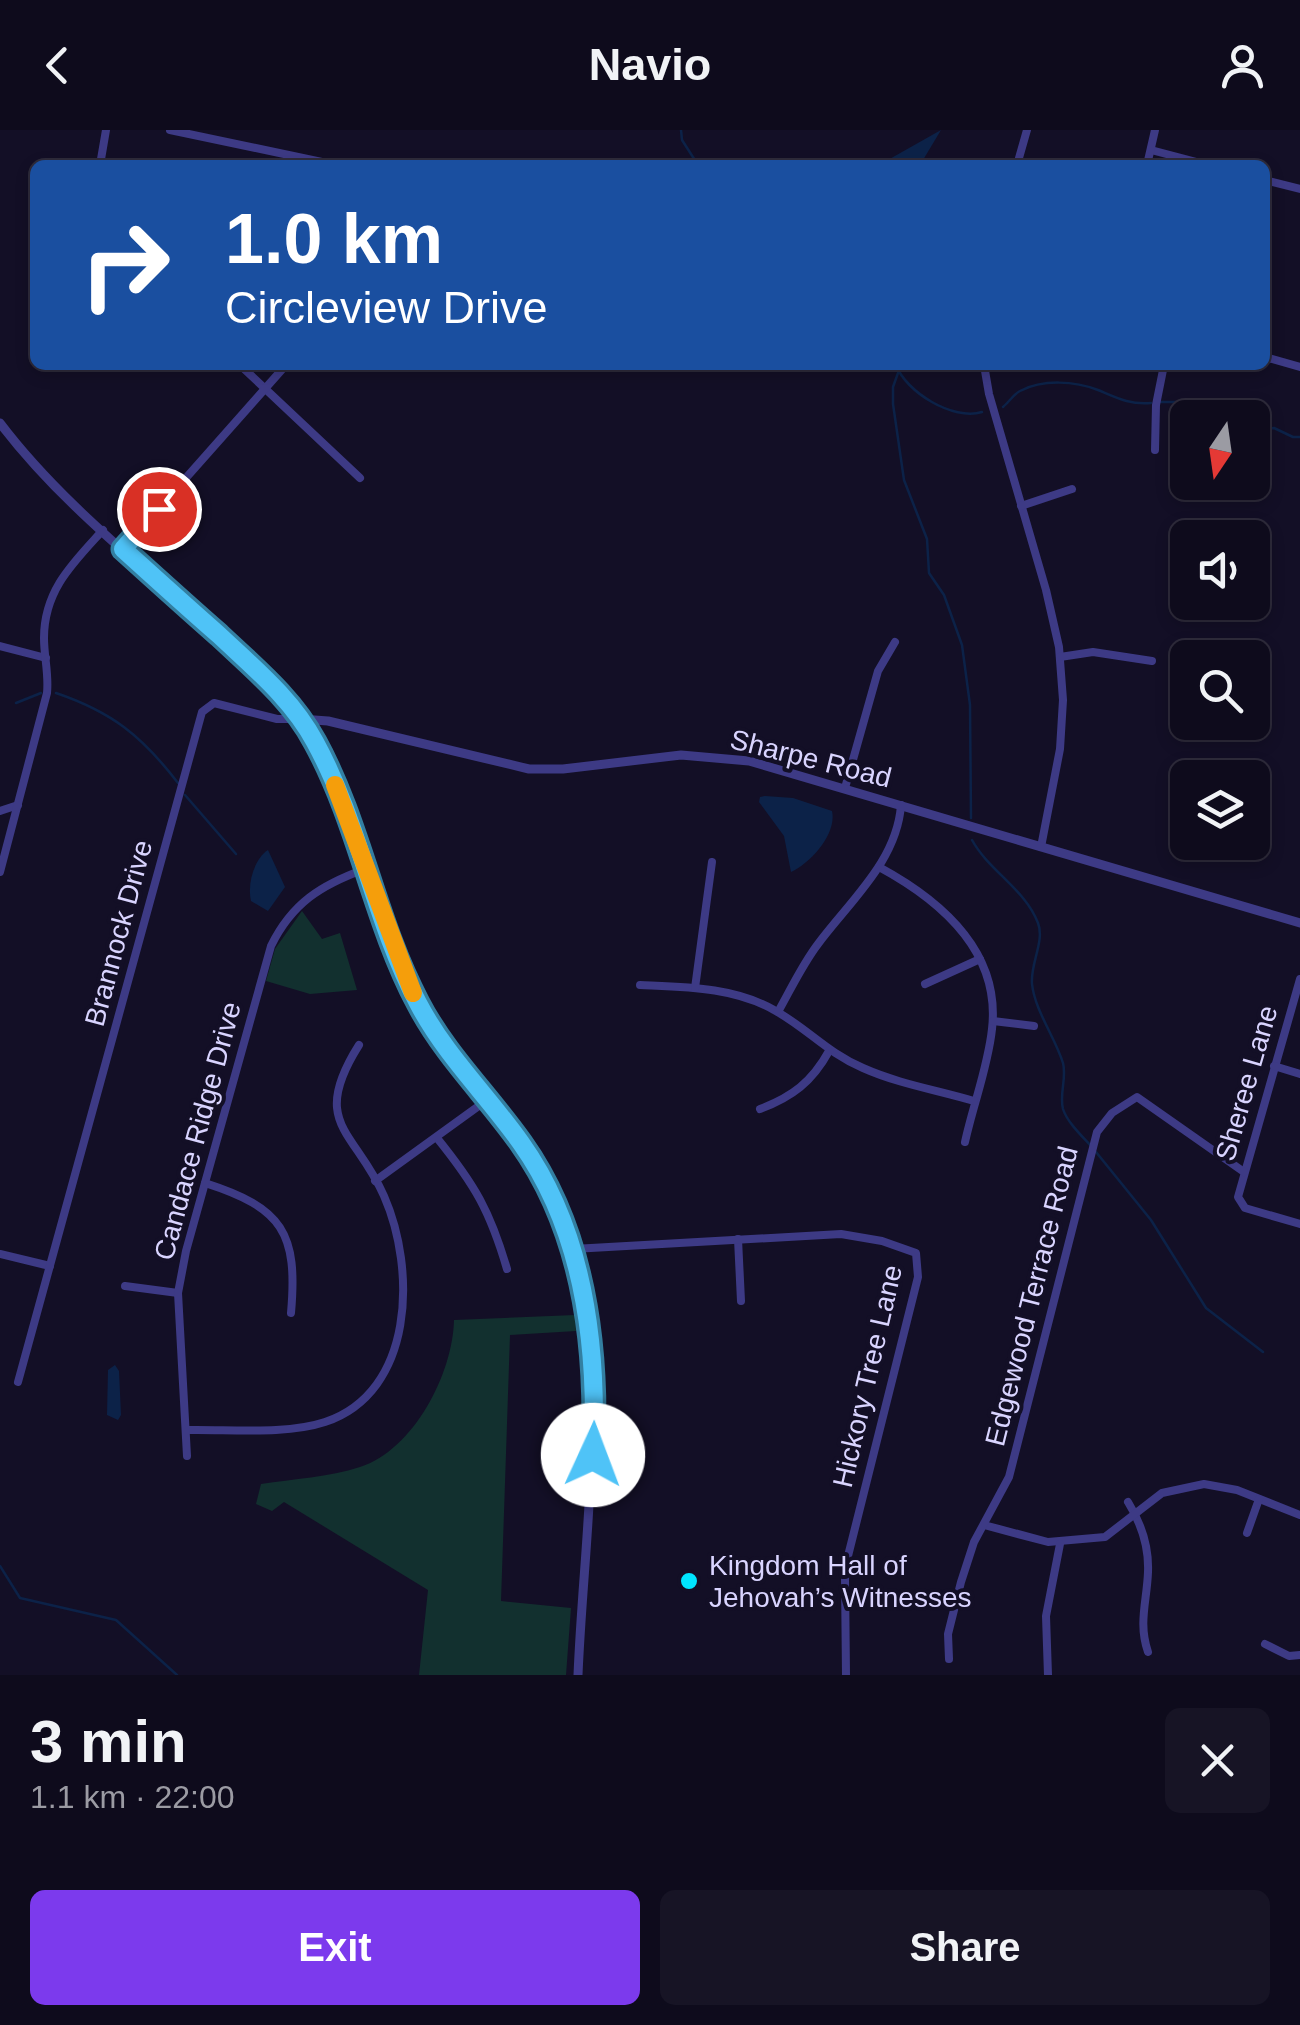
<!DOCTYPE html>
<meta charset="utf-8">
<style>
:root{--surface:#0e0b1c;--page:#171425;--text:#f1f3f6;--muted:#9b9ba3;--line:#2e2b3b;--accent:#7c3aed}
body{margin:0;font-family:Helvetica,sans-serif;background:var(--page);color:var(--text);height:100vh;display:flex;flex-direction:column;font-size:38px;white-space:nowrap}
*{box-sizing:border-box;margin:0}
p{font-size:32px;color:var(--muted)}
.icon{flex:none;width:55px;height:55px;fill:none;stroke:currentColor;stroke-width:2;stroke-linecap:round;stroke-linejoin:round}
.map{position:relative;height:1545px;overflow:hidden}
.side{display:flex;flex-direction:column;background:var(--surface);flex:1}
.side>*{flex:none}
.guide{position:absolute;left:30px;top:30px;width:1240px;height:210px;border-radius:15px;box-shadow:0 5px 15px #0003,0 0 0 2px var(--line);background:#1a4fa0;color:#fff;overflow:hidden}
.needle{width:65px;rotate:193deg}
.fabs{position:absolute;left:1170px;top:270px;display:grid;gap:20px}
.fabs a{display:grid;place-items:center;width:100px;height:100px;border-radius:15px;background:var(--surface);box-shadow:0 5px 15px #0003,0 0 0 2px var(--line);font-size:50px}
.pin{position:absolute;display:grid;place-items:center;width:85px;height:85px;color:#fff;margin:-42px;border:5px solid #fff;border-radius:50%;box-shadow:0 2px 10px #0007}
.me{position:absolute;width:110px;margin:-55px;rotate:2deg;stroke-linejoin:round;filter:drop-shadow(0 0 8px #0008)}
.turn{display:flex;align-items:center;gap:35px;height:210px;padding:0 30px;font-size:45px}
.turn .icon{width:130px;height:130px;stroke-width:2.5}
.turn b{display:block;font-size:70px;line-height:85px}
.round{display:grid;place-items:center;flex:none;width:105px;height:105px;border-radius:15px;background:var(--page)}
.headline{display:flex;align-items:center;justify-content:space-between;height:170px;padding:0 30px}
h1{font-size:60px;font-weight:700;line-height:75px}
.primary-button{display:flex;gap:20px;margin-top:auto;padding:20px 30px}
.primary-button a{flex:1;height:115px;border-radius:15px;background:var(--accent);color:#fff;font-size:40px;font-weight:700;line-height:115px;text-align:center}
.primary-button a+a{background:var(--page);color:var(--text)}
header{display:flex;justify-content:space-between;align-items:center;height:130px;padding:0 30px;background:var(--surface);font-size:45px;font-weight:700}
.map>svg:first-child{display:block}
</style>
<header><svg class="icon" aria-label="back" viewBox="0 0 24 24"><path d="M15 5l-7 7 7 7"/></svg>Navio<svg class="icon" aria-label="person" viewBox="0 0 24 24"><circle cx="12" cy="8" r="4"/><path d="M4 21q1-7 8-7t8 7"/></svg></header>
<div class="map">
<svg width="1300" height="1545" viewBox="0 0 1300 1545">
<rect width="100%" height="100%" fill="#130f26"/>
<g fill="#12302f">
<path d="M302,781L322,809L340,803L357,860L310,864L266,851L275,819Z"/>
<path d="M575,1185L576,1201L510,1205L501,1471L571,1478L566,1545H419L428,1460L284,1372L272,1381L256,1374L261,1354C293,1349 329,1347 360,1337C414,1320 453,1243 454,1190Z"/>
</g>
<g fill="#0c2248">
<path d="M941,0L920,35H879Z"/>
<path d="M765,666L793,668L832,681C837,703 812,732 791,742L784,706L759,672L760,667Z"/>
<path d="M268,720L285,757L268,781L251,771C247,754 254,729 268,720Z"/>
<path d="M115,1235L119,1241L121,1285L118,1290L107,1285L108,1240Z"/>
</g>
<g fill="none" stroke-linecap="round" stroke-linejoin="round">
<g stroke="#0c2248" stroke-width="2.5">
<path d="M681,0L682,10L698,35"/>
<path d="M896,235C906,262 953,291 982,282"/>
<path d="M898,243L893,257V274L904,350L927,409L929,443L944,465L962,515L970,575L971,688"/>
<path d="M1161,272H1187L1206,288"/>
<path d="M1003,277C1009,272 1014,264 1020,261C1043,249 1075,251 1098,260C1117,268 1130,275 1151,273"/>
<path d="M1252,299L1274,298L1293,307H1300"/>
<path d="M56,563C112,582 142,606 178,653"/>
<path d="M16,573L41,563"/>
<path d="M185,665L236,724"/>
<path d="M972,710C989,741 1025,759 1038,793C1045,811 1030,834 1032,854C1035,881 1055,907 1063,933C1067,948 1059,964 1063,979C1067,992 1082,1006 1091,1016"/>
<path d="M1096,1022L1151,1090L1206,1178L1263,1222"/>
<path d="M0,1436L20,1468L116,1490L177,1545"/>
</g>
<g stroke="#3d3a85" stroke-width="8">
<path d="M170,0L336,35"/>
<path d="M1151,20L1208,35"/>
<path d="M100,35L106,0"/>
<path d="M1017,35L1027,0"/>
<path d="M1147,35L1155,0"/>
<path d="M1265,50L1300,59"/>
<path d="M1265,227L1300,237"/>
<path d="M240,235L360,348"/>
<path d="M984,235L989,264L1046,460L1059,517L1063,570L1060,619L1041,717"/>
<path d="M1155,320L1156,275L1164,235"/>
<path d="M1021,376L1072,359"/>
<path d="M123,419L286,235"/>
<path d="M0,516L46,528"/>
<path d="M1060,527L1093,522L1152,531"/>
<path d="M845,658L878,541L895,512"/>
<path d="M0,681L18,675"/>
<path d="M879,737C940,770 1001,821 992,899C988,937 973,975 965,1012"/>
<path d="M0,742L47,563C49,544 44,527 44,508C44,460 73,433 103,400"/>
<path d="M1300,849L1238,1067L1245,1078L1300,1094"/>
<path d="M925,854L980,829"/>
<path d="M640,855C685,857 734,857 774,880C807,898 826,922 863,938C899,954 937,960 974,971"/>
<path d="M695,858L712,732"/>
<path d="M778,882C791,859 802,835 818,814C850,771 897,731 901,675"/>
<path d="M993,891L1034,896"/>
<path d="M1274,936L1300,944"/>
<path d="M760,979C792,967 812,952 829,921"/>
<path d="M437,1008C475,1055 490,1081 507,1139"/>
<path d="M375,1051L487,970"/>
<path d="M205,1053C283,1078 298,1103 291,1183"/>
<path d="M738,1109L741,1171"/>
<path d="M573,1119L841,1104L882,1111L916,1123L918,1147L848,1426L845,1449L846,1545"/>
<path d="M0,1124L50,1136"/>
<path d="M125,1156L178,1163"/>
<path d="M18,1252L202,582L214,573L277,589H301"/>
<path d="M187,1300C228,1299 286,1305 325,1292C415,1262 416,1139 384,1066C355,1000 309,994 359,915"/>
<path d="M187,1326L178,1163L186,1121L271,816C292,773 321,755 365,739"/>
<path d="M1128,1372C1141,1393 1149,1417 1148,1442C1147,1471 1138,1493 1148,1522"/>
<path d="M984,1395L1048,1412L1105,1407L1162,1363L1204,1354L1237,1360L1300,1385"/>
<path d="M1247,1403L1259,1369"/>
<path d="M1265,1514L1289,1526L1300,1525"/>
<path d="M949,1529L948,1504L961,1452L974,1412L1009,1347L1097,1002L1112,983L1137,967L1244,1042"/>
<path d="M1048,1545L1046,1486L1060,1414"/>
</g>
<g stroke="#3d3a85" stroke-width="9">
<path d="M0,293C59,371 139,433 211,499C237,522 266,544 288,572C351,650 365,758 406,848C441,925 507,980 547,1053C569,1094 578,1138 585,1183C602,1305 583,1423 578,1545"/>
<path d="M301,589L328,591L529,639H563L681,625L749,631L1300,793"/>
</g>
</g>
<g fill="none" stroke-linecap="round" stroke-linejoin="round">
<defs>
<path id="route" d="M159,379L123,419C155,448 187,477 219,505C254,538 292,569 315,612C360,694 374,790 418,873C445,925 488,966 521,1013C585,1103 598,1218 593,1325"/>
</defs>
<use href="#route" stroke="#337fa1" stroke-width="25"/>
<use href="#route" stroke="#4fc3f7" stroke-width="18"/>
<path stroke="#f59e0b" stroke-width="18" d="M335,655L413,863"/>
</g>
<circle fill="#00e5ff" stroke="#130f26" stroke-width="4" cx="689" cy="1451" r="10"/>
<g text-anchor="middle" stroke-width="8" stroke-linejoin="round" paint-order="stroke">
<g font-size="28" fill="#d9d4ff" stroke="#130f26">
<text transform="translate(811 628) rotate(14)" y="10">Sharpe Road</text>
<text transform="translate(118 803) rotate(-75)" y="10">Brannock Drive</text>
<text transform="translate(1246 953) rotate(-74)" y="10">Sheree Lane</text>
<text transform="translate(197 1001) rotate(-75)" y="10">Candace Ridge Drive</text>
<text transform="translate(1031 1166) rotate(-76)" y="10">Edgewood Terrace Road</text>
<text transform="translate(867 1246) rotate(-77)" y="10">Hickory Tree Lane</text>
</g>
<g font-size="28" fill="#d9d4ff" stroke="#130f26" text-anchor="start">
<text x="709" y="1445">Kingdom Hall of<tspan x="709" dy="32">Jehovah’s Witnesses</tspan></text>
</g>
</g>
</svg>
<div class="fabs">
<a><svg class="needle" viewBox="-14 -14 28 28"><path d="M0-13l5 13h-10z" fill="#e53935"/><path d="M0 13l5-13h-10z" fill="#9b9ba3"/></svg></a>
<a><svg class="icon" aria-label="sound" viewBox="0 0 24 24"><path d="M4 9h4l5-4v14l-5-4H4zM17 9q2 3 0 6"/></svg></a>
<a><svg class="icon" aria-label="search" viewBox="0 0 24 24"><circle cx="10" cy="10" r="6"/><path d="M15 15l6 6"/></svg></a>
<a><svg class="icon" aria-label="layers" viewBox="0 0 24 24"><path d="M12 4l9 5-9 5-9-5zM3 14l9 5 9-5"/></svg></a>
</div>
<div class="pin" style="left:159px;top:379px;background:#d93025"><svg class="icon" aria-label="arrive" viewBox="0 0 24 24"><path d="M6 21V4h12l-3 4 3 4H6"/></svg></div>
<svg class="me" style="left:593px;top:1325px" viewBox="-20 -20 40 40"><circle r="19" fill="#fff"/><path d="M0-13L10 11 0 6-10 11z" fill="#4fc3f7"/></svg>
<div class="guide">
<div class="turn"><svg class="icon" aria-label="right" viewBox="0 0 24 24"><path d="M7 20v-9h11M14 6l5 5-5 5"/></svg><div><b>1.0 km</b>Circleview Drive</div></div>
</div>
</div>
<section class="side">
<div class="headline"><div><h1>3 min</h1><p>1.1 km · 22:00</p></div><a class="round"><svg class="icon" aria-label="close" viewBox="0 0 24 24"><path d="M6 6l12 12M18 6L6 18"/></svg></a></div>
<div class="primary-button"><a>Exit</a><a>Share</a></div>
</section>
